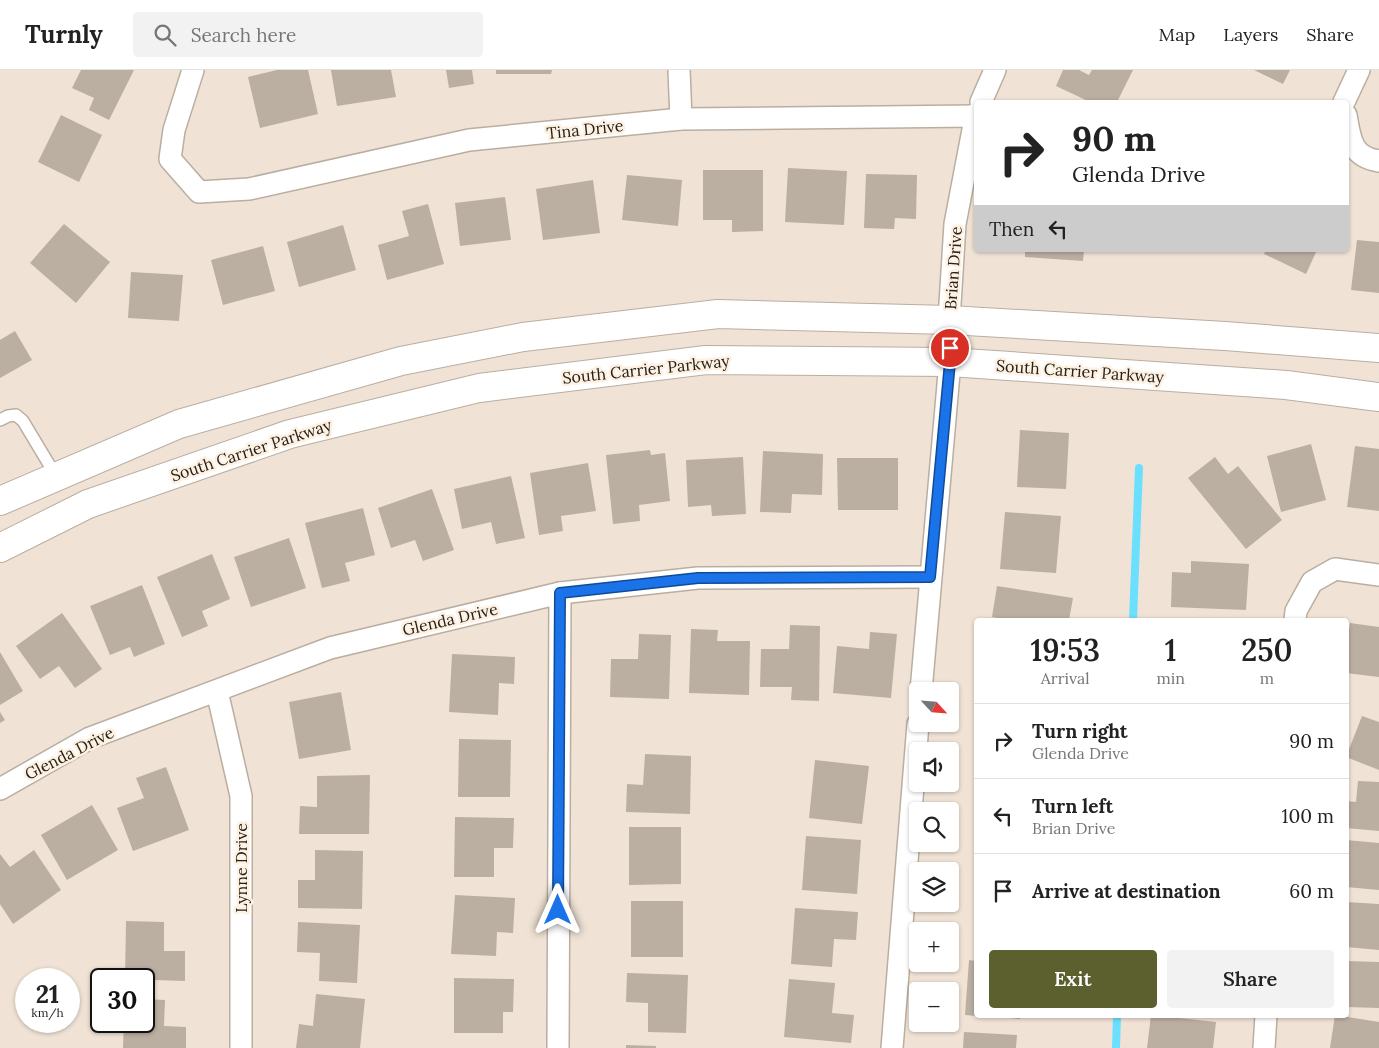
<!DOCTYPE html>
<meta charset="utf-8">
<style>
:root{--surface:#fff;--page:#f2f2f2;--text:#222;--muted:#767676;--line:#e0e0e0;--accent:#5b602e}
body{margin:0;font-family:Lora,serif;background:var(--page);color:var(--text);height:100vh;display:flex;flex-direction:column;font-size:19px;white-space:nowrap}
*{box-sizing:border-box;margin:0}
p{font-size:16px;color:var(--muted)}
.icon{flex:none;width:28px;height:28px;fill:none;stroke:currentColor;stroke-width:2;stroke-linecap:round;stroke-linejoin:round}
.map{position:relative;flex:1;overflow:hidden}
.sheet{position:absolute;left:974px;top:548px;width:375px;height:400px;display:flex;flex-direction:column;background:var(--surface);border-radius:5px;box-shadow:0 1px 4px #0004}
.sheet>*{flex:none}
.guide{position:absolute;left:974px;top:30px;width:375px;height:152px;border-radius:5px;box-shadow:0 1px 4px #0004;background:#fff;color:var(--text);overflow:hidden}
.needle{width:32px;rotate:116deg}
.tools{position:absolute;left:909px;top:612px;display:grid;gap:10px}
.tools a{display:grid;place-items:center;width:50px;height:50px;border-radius:5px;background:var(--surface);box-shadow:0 1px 4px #0004;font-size:25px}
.speed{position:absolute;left:15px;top:898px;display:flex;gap:10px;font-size:25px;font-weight:700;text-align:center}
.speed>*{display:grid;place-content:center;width:65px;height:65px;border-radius:50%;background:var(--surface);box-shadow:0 1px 4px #0004;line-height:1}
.speed small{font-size:12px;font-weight:400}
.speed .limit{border:2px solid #111;border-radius:8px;background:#fff;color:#111}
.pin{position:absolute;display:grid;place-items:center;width:42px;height:42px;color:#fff;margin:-21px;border:2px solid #fff;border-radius:50%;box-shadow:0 1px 5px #0007}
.me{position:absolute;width:55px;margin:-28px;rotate:0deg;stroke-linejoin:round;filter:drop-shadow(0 0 4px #0008)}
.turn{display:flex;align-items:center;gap:18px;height:105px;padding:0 15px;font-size:22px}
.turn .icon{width:65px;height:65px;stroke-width:2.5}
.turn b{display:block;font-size:35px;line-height:42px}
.then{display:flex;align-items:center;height:48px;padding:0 15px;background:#0003;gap:10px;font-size:19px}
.eta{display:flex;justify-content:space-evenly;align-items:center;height:85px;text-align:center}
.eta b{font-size:30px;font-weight:600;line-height:35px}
.action{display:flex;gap:10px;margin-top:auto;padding:10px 15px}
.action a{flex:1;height:58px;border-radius:5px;background:var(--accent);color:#fff;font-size:20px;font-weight:600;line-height:58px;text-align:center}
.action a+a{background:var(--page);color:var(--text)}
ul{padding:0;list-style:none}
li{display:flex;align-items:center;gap:15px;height:75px;padding:0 15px;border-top:1px solid var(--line)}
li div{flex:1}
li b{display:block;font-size:19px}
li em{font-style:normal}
header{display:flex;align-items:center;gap:30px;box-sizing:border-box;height:70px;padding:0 25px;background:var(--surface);border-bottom:1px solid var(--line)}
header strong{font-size:24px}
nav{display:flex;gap:28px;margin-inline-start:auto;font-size:18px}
.search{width:350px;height:45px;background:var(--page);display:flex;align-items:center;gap:12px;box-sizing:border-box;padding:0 18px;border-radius:5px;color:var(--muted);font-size:19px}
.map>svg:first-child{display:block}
</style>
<header>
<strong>Turnly</strong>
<div class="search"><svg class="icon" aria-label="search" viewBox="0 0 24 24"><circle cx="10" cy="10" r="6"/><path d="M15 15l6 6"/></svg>Search here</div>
<nav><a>Map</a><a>Layers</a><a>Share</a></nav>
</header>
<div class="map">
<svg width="1379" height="978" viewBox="0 0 1379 978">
<rect width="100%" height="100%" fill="#f0e3d5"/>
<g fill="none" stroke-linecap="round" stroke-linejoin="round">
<g stroke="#6ae0fe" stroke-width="8">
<path d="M1133,550L1139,398"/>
<path d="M1116,978L1117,945"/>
</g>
</g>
<g fill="#bbafa1">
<path d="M81,0H134L109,50L89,40L94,28L72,18Z"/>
<path d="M277,0H308L318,44L260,58L248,7Z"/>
<path d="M331,0H391L396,27L337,36Z"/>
<path d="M446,0H472L474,14L449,18Z"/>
<path d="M496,0H552L551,4H496Z"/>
<path d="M1063,0H1079L1089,5L1092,0H1133L1117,32H1090L1056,16Z"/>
<path d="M1254,0H1290L1283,14Z"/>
<path d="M61,45L102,65L79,112L38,92Z"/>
<path d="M788,98L847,101L844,155L785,152Z"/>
<path d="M703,100H763V161L732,162V150H703Z"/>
<path d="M866,104L917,105L916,149L895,148L894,159L864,158Z"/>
<path d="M627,105L682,110L678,156L622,150Z"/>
<path d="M593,110L600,163L543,170L536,119Z"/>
<path d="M505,127L511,170L460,176L455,133Z"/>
<path d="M428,134L444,194L387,210L378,175L409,166L402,141Z"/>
<path d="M64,154L110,192L76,233L30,193Z"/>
<path d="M343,155L356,200L299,217L287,172Z"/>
<path d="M1357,170L1379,172V223L1351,220Z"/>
<path d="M263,176L275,221L223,235L211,190Z"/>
<path d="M1025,180H1084L1083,191L1025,187Z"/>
<path d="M1266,180H1317L1306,204L1264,184Z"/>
<path d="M131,202L183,205L179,251L128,248Z"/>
<path d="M15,261L32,290L0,308V270Z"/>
<path d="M1020,360L1069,363L1066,419L1017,417Z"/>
<path d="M1311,374L1326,430L1281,442L1267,386Z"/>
<path d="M1355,376L1379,379V441L1347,437Z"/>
<path d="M650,380L651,385L665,383L670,431L639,435L640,451L613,454L606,385Z"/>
<path d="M763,381L823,384L822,425L792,424L791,443L760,442Z"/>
<path d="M743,387L746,444L712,446L711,435L688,437L686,390Z"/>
<path d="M1215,387L1228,404L1238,396L1282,450L1246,479L1188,408Z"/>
<path d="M837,388H898V440H838Z"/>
<path d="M588,393L596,441L561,446L563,461L539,465L530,403Z"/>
<path d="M511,406L525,468L496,474L491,452L462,459L454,419Z"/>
<path d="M432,419L454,480L423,491L415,470L391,478L378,438Z"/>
<path d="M363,438L375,485L345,493L350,511L322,518L305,453Z"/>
<path d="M1005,442L1061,446L1056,503L1000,499Z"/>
<path d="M289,468L306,518L251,537L234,487Z"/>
<path d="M212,484L230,529L202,541L208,556L182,567L157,507Z"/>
<path d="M1191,491L1249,494L1246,540L1171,537L1172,502L1191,503Z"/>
<path d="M142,515L165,574L134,587L130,577L110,585L90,536Z"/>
<path d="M997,516L1073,528L1069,550H1009L992,547Z"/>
<path d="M62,543L102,599L75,618L59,596L40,609L16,576Z"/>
<path d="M1350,553L1379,557V607L1346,603V581Z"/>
<path d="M790,555L820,556L819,631L791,630L792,617H760L761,579H789Z"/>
<path d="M691,559L718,560L717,571H750L749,625L689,623Z"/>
<path d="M870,562L897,564L891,628L833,623L837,576L869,579Z"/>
<path d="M639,564L671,565L669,629L610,627L611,589H638Z"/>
<path d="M0,582L23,621L0,635Z"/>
<path d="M452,584L515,587L514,614L499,613L498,645L449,642Z"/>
<path d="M341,622L351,680L299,689L289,632Z"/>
<path d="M0,642L5,650L0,653Z"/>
<path d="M1362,646L1379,652V700L1346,687Z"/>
<path d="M459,669L511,670L510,727H458Z"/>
<path d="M645,684L691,686L690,744L626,742L627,714L643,715Z"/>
<path d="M815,690L869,696L862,754L809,748Z"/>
<path d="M166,697L189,760L133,781L117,738L144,728L136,708Z"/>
<path d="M370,705L369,764H299L300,736L317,737V706Z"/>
<path d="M1358,711L1379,712V761L1346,758V731L1356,732Z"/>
<path d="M92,735L118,780L67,810L41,765Z"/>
<path d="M455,747L514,748L513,778H494V807H454Z"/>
<path d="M629,757H681V814L629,815Z"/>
<path d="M806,766L861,770L857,824L802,820Z"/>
<path d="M1346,770L1379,773V820L1346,817Z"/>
<path d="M34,780L61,820L13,854L0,834V784L10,797Z"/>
<path d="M315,780L363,781L362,839L298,838V810H315Z"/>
<path d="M455,825L515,828L513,863L497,862L496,886L451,884Z"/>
<rect x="631" y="831" width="52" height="56"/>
<path d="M1346,832L1379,834V880L1346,877Z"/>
<path d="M795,838L858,842L856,870L834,869L832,897L791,894Z"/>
<path d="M126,851L164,852V881H185V911L125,909Z"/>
<path d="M298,852L360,855L357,913L319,911L320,883L297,882Z"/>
<path d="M969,890L976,891V946L965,945Z"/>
<path d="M1346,891L1379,892V938L1346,937Z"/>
<path d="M627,903L688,905L686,963L648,962V933L626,932Z"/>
<path d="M454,908L514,909L513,942H503V963H454Z"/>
<path d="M789,909L835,913L832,943L854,945L851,973L784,967Z"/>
<path d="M316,924L365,929L360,978H296L299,954L313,956Z"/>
<path d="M144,929L165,930L164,956L186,957V978H123L124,951H144Z"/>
<path d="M987,945H1020V949L986,946Z"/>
<path d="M1151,945L1216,952L1213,978H1147Z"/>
<path d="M1335,945L1379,952V978H1330Z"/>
<path d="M964,962L1017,965L1016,978H963Z"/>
<path d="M626,975L656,976V978H626Z"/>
</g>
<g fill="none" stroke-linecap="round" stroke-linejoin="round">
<defs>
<path id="lane" d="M0,350L8,346L16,345L23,351L56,406"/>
<g id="street">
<path d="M193,0L174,60L170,89L199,122L249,119L469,70L681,49L976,46"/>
<path d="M679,0L681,49"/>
<path d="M981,32L995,0"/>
<path d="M1344,32L1359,0"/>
<path d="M1346,45C1350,68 1351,87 1379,91"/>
<path d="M1295,550L1296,541L1312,512L1335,499L1379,505"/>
<path d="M217,621L241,726V978"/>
<path d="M921,621L950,292L949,250L955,154L976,44"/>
<path d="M0,719L90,668L330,578L560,523L698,508L930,507"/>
<path d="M558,978L560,523"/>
<path d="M892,978L918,654"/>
<path d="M1264,978L1266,945"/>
</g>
<g id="secondary">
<path d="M0,431L179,354L401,291L523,267L718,244L949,250L1225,266L1379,278"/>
<path d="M0,478L88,434L290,364L479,318L706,290L950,292L1286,315L1379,327"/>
</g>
</defs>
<use href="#lane" stroke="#baaea0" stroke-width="14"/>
<use href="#street" stroke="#baaea0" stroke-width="24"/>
<use href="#secondary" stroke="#baaea0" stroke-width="30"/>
<use href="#lane" stroke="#fff" stroke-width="11"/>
<use href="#street" stroke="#fff" stroke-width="21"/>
<use href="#secondary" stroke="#fff" stroke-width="28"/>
</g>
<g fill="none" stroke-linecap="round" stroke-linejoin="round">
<defs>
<path id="route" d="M558,840L560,523L698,508L930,507L950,292V278"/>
</defs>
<use href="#route" stroke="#114b97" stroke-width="12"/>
<use href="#route" stroke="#1a73e8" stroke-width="9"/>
</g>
<g text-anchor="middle" stroke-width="5" stroke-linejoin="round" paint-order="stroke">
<g font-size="16" fill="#24201a" stroke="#fef1e2">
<text transform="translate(585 59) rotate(-6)" y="6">Tina Drive</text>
<text transform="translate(953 198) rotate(-86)" y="6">Brian Drive</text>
<text transform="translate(646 299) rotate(-6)" y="6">South Carrier Parkway</text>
<text transform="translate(1080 301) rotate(4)" y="6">South Carrier Parkway</text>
<text transform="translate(251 380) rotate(-18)" y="6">South Carrier Parkway</text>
<text transform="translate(450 549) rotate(-13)" y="6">Glenda Drive</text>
<text transform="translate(69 683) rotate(-27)" y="6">Glenda Drive</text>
<text transform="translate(241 798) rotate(-90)" y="6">Lynne Drive</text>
</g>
</g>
</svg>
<div class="tools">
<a><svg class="needle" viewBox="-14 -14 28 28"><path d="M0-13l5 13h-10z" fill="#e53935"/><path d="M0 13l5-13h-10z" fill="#767676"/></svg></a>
<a><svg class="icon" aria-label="sound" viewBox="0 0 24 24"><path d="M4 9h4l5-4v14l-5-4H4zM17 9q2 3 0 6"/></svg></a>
<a><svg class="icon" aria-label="search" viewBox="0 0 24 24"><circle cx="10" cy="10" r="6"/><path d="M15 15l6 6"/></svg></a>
<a><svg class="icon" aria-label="layers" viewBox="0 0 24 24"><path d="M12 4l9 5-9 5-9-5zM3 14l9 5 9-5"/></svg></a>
<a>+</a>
<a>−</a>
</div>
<div class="speed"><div>21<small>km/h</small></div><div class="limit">30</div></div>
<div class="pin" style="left:950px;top:278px;background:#d93025"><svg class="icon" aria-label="arrive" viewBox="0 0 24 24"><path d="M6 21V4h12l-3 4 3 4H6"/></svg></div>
<svg class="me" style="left:558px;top:840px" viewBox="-20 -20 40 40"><path d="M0-17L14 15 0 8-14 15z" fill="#1a73e8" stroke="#fff" stroke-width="4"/></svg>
<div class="guide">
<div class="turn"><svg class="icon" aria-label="right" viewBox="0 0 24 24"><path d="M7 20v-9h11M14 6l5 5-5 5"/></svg><div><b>90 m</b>Glenda Drive</div></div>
<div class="then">Then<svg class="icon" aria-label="left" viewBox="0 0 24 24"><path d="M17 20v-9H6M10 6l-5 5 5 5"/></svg></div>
</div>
<section class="sheet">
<div class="eta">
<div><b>19:53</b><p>Arrival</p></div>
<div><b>1</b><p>min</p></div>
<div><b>250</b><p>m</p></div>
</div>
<ul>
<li><svg class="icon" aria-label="right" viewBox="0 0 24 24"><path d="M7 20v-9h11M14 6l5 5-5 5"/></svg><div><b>Turn right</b><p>Glenda Drive</p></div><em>90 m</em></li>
<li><svg class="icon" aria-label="left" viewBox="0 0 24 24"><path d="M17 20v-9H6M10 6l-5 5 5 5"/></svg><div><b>Turn left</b><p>Brian Drive</p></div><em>100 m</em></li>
<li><svg class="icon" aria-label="arrive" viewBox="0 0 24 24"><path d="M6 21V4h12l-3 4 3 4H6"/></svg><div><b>Arrive at destination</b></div><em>60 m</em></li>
</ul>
<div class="action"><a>Exit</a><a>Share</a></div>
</section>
</div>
